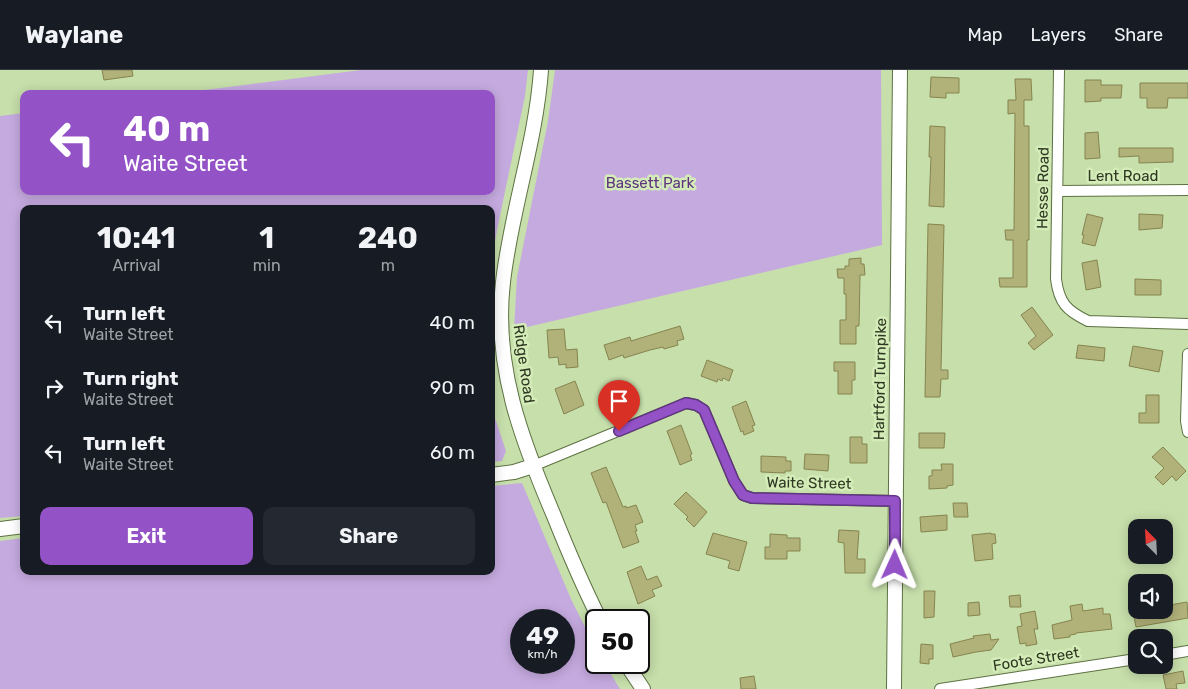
<!DOCTYPE html>
<style>
:root{--surface:#171b24;--page:#242831;--text:#f1f3f6;--muted:#9ea1a6;--line:#363941;--accent:#9452c7}
body{margin:0;font-family:Rubik,sans-serif;background:var(--page);color:var(--text);height:100vh;display:flex;flex-direction:column;font-size:19px;white-space:nowrap}
*{box-sizing:border-box;margin:0}
p{font-size:16px;color:var(--muted)}
.icon{flex:none;width:28px;height:28px;fill:none;stroke:currentColor;stroke-width:2;stroke-linecap:round;stroke-linejoin:round}
.map{position:relative;flex:1;overflow:hidden}
.details{position:absolute;left:20px;top:135px;width:475px;height:370px;display:flex;flex-direction:column;background:var(--surface);border-radius:10px;box-shadow:0 2px 12px #0003}
.details>*{flex:none}
.guide{position:absolute;left:20px;top:20px;width:475px;height:105px;border-radius:10px;box-shadow:0 2px 12px #0003;background:#9452c7;color:#fff;overflow:hidden}
.needle{width:32px;rotate:336deg}
.fabs{position:absolute;left:1128px;top:449px;display:grid;gap:10px}
.fabs a{display:grid;place-items:center;width:45px;height:45px;border-radius:10px;background:var(--surface);box-shadow:0 2px 12px #0003;font-size:25px}
.speed{position:absolute;left:510px;top:539px;display:flex;gap:10px;font-size:25px;font-weight:700;text-align:center}
.speed>*{display:grid;place-content:center;width:65px;height:65px;border-radius:50%;background:var(--surface);box-shadow:0 2px 12px #0003;line-height:1}
.speed small{font-size:12px;font-weight:400}
.speed .limit{border:2px solid #111;border-radius:8px;background:#fff;color:#111}
.pin{position:absolute;display:grid;place-items:center;width:42px;height:42px;color:#fff;margin:-51px -21px;border-radius:50% 50% 50% 0;rotate:-45deg;box-shadow:0 0 5px #0007}
.pin .icon{rotate:45deg}
.me{position:absolute;width:55px;margin:-28px;rotate:1deg;stroke-linejoin:round;filter:drop-shadow(0 0 4px #0008)}
.turn{display:flex;align-items:center;gap:18px;height:105px;padding:0 20px;font-size:22px}
.turn .icon{width:65px;height:65px;stroke-width:2.5}
.turn b{display:block;font-size:35px;line-height:42px}
.eta{display:flex;justify-content:space-evenly;align-items:center;height:85px;text-align:center}
.eta b{font-size:30px;font-weight:700;line-height:35px}
.cta{display:flex;gap:10px;margin-top:auto;padding:10px 20px}
.cta a{flex:1;height:58px;border-radius:10px;background:var(--accent);color:#fff;font-size:20px;font-weight:700;line-height:58px;text-align:center}
.cta a+a{background:var(--page);color:var(--text)}
ul{padding:0;list-style:none}
li{display:flex;align-items:center;gap:15px;height:65px;padding:0 20px}
li div{flex:1}
li b{display:block;font-size:19px}
li em{font-style:normal}
header{display:flex;align-items:center;gap:30px;box-sizing:border-box;height:70px;padding:0 25px;background:var(--surface);border-bottom:1px solid var(--line)}
header strong{font-size:24px}
nav{display:flex;gap:28px;margin-inline-start:auto;font-size:18px}
.map>svg:first-child{display:block}
</style>
<header>
<strong>Waylane</strong>
<nav><a>Map</a><a>Layers</a><a>Share</a></nav>
</header>
<div class="map">
<svg width="1188" height="619" viewBox="0 0 1188 619">
<rect width="100%" height="100%" fill="#c7dfab"/>
<g fill="#c5aadf" fill-rule="evenodd">
<path d="M361,0H528L525,26L497,160L491,195V139H24V446L0,448V46L24,43V121H491V24H173Z"/>
<path d="M555,0H881L882,175L514,260L517,207L548,51Z"/>
<path d="M491,327L495,348L506,381L502,391L491,392Z"/>
<path d="M522,413L571,529L596,579V592L604,593L620,619H0V471L24,468V501H491V416ZM521,550H564V592H521Z"/>
</g>
<g fill="#b1b17a" stroke="#85844f">
<path d="M102,0H132L133,6L104,10Z"/>
<path d="M931,7L959,8V23H946V28L930,27Z"/>
<path d="M1015,9H1031L1032,30H1024V56H1029V170H1027V217H1000L999,208H1013V170H1006L1005,160H1014L1015,43L1008,44V30H1016Z"/>
<path d="M1085,10H1101V15H1122L1121,28H1101V31L1085,32Z"/>
<path d="M1140,13H1188V28H1168L1167,38H1147V28H1140Z"/>
<path d="M930,56L945,57L944,137L929,136L931,87H929Z"/>
<path d="M1098,62L1100,88L1085,89V63Z"/>
<path d="M1119,78H1173V92L1139,93V86L1119,87Z"/>
<path d="M1087,144L1103,148L1095,176L1082,173L1084,165H1082Z"/>
<path d="M1139,144L1163,145L1162,158L1139,160Z"/>
<path d="M928,154L944,155L941,300H948V309H941L940,327H925Z"/>
<path d="M861,188V194H864L865,205H860L859,256H856V274H840V250H846V224H844V208H838L837,199H845V196H849V189Z"/>
<path d="M1097,190L1101,217L1086,220L1082,193Z"/>
<path d="M1135,209L1161,210V225H1135Z"/>
<path d="M1032,237L1053,265L1034,280L1028,273L1036,266L1021,245Z"/>
<path d="M680,256L684,269L677,271L678,275L664,279L663,277L650,280L624,288L623,285L609,290L604,275L630,267L631,271Z"/>
<path d="M564,259L566,280L577,279L578,297L566,298V294L559,295L558,287L549,288L547,260Z"/>
<path d="M1078,275L1105,278L1104,291L1076,288Z"/>
<path d="M1133,276L1163,281L1159,302L1129,296Z"/>
<path d="M707,290L733,300L729,311L723,308L722,311L718,309L717,312L701,306Z"/>
<path d="M834,292H855V310H852V324H838V301H834Z"/>
<path d="M575,311L584,335L564,344L555,319Z"/>
<path d="M1146,325H1159V353H1139V343H1146Z"/>
<path d="M746,331L755,355L752,356L754,361L744,365L743,361L741,362L732,337Z"/>
<path d="M681,355L692,384L690,385L692,390L680,395L667,361Z"/>
<path d="M919,363H945L944,378H919Z"/>
<path d="M850,367H862V374H867V393H850Z"/>
<path d="M1163,377L1186,401L1176,411L1172,406L1163,415L1155,407L1164,398L1152,387Z"/>
<path d="M805,384L829,385L828,401L804,399Z"/>
<path d="M761,386L786,387V391H791V401H785V403L761,402Z"/>
<path d="M941,394H953V415L947,416V418L929,419V406H932V400H942Z"/>
<path d="M606,397L623,437L626,436V438L636,435L643,452L635,455L637,461H635L639,472L623,478L606,432L603,433L591,403Z"/>
<path d="M686,422L707,442L694,457L686,449L688,447L674,434Z"/>
<path d="M953,433H967L968,447H954Z"/>
<path d="M947,445V460L921,462L920,447Z"/>
<path d="M839,460L859,461L857,489H865V503H845L844,473L838,472Z"/>
<path d="M713,463L747,472L739,501L728,498L730,491L706,484Z"/>
<path d="M991,463V464H995L996,473L992,474L993,489L975,491L972,465Z"/>
<path d="M770,464L787,465V468H800V481H787V489H765V477H770Z"/>
<path d="M641,496L647,510L657,506L662,516L652,520L655,526L638,534L627,502Z"/>
<path d="M924,521H935L934,547L924,548Z"/>
<path d="M1020,525L1021,537H1010L1009,526Z"/>
<path d="M979,532L980,545L968,546V533Z"/>
<path d="M1187,532L1188,548L1136,557L1133,541L1164,540V536Z"/>
<path d="M1082,534L1083,541L1103,538V544H1110L1112,559L1076,563V564L1070,565V567L1054,569L1052,555L1072,550L1070,536Z"/>
<path d="M1035,541L1038,559H1034L1037,574L1026,576V573L1020,574L1017,557L1022,556L1020,544Z"/>
<path d="M990,564L991,570L999,569L991,580L976,582L953,587L950,574L974,568L973,566Z"/>
<path d="M921,574L933,575V589H929V594L920,593Z"/>
<path d="M1183,601L1185,613L1176,614L1177,619H1166L1163,605Z"/>
<path d="M754,606L756,619H741L740,608Z"/>
</g>
<g fill="none" stroke-linecap="round" stroke-linejoin="round">
<defs>
<g id="street">
<path d="M1059,0L1056,209C1059,233 1067,241 1088,251L1188,254"/>
<path d="M1058,121L1188,120"/>
<path d="M1188,284L1186,351L1188,362"/>
<path d="M533,396L686,333L696,335L704,340L734,411L743,425L752,428L895,431"/>
<path d="M1164,585L1188,581"/>
<path d="M940,619L1136,589"/>
</g>
<g id="secondary">
<path d="M541,0C536,72 511,141 503,212C493,296 522,371 554,446C568,481 583,516 600,550"/>
<path d="M491,405L514,402L533,396"/>
<path d="M0,459L24,456"/>
<path d="M625,592L643,619"/>
<path d="M894,619L900,0"/>
</g>
</defs>
<use href="#street" stroke="#5d7242" stroke-width="12"/>
<use href="#secondary" stroke="#5d7242" stroke-width="16"/>
<use href="#street" stroke="#fff" stroke-width="10"/>
<use href="#secondary" stroke="#fff" stroke-width="14"/>
</g>
<g fill="none" stroke-linecap="round" stroke-linejoin="round">
<defs>
<path id="route" d="M619,361L686,333L696,335L704,340L734,411L743,425L752,428L895,431V495"/>
</defs>
<use href="#route" stroke="#603581" stroke-width="12"/>
<use href="#route" stroke="#9452c7" stroke-width="9"/>
</g>
<g text-anchor="middle" stroke-width="5" stroke-linejoin="round" paint-order="stroke">
<g font-size="15" fill="#2e3722" stroke="#d4ecb8">
<text x="1123" y="111">Lent Road</text>
<text transform="translate(1043 118) rotate(-89)" y="5">Hesse Road</text>
<text transform="translate(524 294) rotate(82)" y="5">Ridge Road</text>
<text transform="translate(880 309) rotate(-89)" y="5">Hartford Turnpike</text>
<text transform="translate(809 413) rotate(1)" y="5">Waite Street</text>
<text transform="translate(1036 589) rotate(-9)" y="5">Foote Street</text>
</g>
<g font-size="15" fill="#5e347f" stroke="#d4ecb8">
<text x="650" y="118">Bassett Park</text>
</g>
</g>
</svg>
<div class="fabs">
<a><svg class="needle" viewBox="-14 -14 28 28"><path d="M0-13l5 13h-10z" fill="#e53935"/><path d="M0 13l5-13h-10z" fill="#9ea1a6"/></svg></a>
<a><svg class="icon" aria-label="sound" viewBox="0 0 24 24"><path d="M4 9h4l5-4v14l-5-4H4zM17 9q2 3 0 6"/></svg></a>
<a><svg class="icon" aria-label="search" viewBox="0 0 24 24"><circle cx="10" cy="10" r="6"/><path d="M15 15l6 6"/></svg></a>
</div>
<div class="speed"><div>49<small>km/h</small></div><div class="limit">50</div></div>
<div class="pin" style="left:619px;top:361px;background:#d93025"><svg class="icon" aria-label="arrive" viewBox="0 0 24 24"><path d="M6 21V4h12l-3 4 3 4H6"/></svg></div>
<svg class="me" style="left:895px;top:495px" viewBox="-20 -20 40 40"><path d="M0-17L14 15 0 8-14 15z" fill="#9452c7" stroke="#fff" stroke-width="4"/></svg>
<div class="guide">
<div class="turn"><svg class="icon" aria-label="left" viewBox="0 0 24 24"><path d="M17 20v-9H6M10 6l-5 5 5 5"/></svg><div><b>40 m</b>Waite Street</div></div>
</div>
<section class="details">
<div class="eta">
<div><b>10:41</b><p>Arrival</p></div>
<div><b>1</b><p>min</p></div>
<div><b>240</b><p>m</p></div>
</div>
<ul>
<li><svg class="icon" aria-label="left" viewBox="0 0 24 24"><path d="M17 20v-9H6M10 6l-5 5 5 5"/></svg><div><b>Turn left</b><p>Waite Street</p></div><em>40 m</em></li>
<li><svg class="icon" aria-label="right" viewBox="0 0 24 24"><path d="M7 20v-9h11M14 6l5 5-5 5"/></svg><div><b>Turn right</b><p>Waite Street</p></div><em>90 m</em></li>
<li><svg class="icon" aria-label="left" viewBox="0 0 24 24"><path d="M17 20v-9H6M10 6l-5 5 5 5"/></svg><div><b>Turn left</b><p>Waite Street</p></div><em>60 m</em></li>
</ul>
<div class="cta"><a>Exit</a><a>Share</a></div>
</section>
</div>
